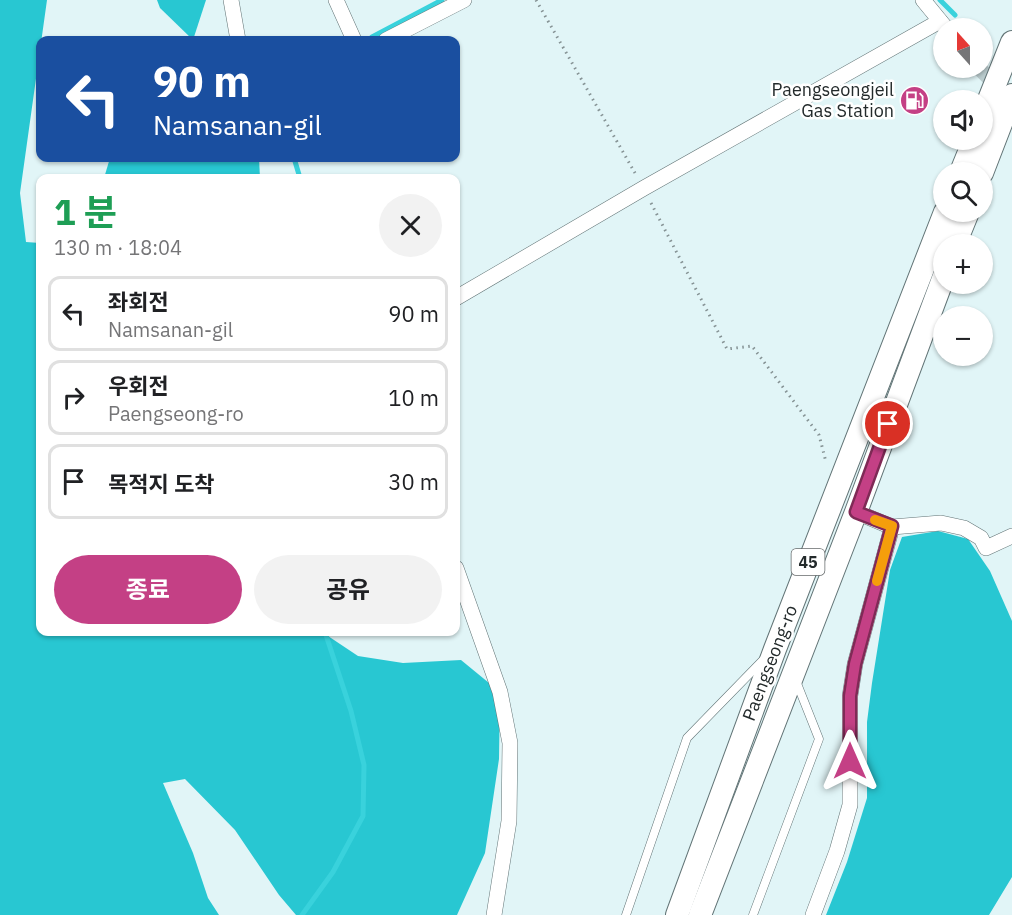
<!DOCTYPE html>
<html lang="ko">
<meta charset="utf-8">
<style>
:root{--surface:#fff;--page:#f2f2f2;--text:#202124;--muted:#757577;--line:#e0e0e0;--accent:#c44085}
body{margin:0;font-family:"IBM Plex Sans","Noto Sans KR",sans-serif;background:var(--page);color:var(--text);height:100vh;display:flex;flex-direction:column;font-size:22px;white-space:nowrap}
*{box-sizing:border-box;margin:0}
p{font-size:20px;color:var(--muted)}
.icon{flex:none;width:33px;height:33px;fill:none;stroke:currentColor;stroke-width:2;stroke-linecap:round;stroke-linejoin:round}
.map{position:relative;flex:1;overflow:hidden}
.sheet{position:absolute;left:36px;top:174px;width:424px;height:462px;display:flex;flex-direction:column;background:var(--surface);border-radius:12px;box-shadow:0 2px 4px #0004}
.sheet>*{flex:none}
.banner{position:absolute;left:36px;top:36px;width:424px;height:126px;border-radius:12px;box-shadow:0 2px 4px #0004;background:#1a4fa0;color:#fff;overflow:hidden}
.needle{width:39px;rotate:339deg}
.fabs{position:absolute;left:933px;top:18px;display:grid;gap:12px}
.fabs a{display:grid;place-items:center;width:60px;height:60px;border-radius:50%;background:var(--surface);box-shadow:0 2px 4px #0004;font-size:30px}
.pin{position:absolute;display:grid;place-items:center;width:51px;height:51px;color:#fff;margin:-26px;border:3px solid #fff;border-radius:50%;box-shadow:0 2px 6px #0007}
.me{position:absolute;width:66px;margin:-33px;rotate:0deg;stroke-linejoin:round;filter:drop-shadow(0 0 4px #0008)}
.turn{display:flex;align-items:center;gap:21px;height:126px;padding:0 18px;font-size:27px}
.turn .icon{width:78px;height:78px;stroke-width:2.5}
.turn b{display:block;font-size:42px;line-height:51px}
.round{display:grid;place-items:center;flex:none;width:63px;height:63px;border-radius:32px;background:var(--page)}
.headline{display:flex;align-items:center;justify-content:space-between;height:102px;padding:0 18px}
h1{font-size:36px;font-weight:700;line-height:45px;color:#1e9e55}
.button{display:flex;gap:12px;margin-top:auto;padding:12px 18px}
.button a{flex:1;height:69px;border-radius:36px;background:var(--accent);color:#fff;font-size:24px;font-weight:700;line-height:69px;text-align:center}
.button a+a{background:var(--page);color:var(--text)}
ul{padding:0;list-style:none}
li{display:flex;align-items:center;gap:18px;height:75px;margin:0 12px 9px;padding:0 6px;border:3px solid var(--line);border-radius:12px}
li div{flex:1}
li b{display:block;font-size:22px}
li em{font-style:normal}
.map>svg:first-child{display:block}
</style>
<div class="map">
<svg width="1012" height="915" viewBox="0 0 1012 915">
<rect width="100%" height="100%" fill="#e1f5f7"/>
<g fill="#28c7d2">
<path d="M0,0H47L20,193L26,242L40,243V632H322L358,656L403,663L461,660L500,692L499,759L485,853L457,915H296L279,895L235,830L185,779L163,783L193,853L208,898L219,915H0Z"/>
<path d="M157,0H206L193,40L160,8Z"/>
<path d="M110,158H259L260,178H104Z"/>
<path d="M938,531L968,539L990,571L1012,621V877L989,915H826L847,862L867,798V722L872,683L890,570L902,537Z"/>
</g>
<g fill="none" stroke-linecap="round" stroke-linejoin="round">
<g stroke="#39d2dc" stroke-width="5">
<path d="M940,0L955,15"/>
<path d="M372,37L442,0"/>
<path d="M294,158L300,178"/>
<path d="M302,915L333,872L363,816L364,765L351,711L325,632"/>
</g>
<path stroke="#bbccce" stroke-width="15" stroke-dasharray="15 8" stroke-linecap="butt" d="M979,68L999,88"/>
<defs>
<g id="service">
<path d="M626,915L687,738L763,660"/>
<path d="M753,915L819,739L796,681"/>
</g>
<g id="minor">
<path d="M231,0L238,40"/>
<path d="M336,0L354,40"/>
<path d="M923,0L946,28"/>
<path d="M386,40L464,0"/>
<path d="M456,298L644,188L940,21"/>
<path d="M856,512L892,527L941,523L964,528L981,538L986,548L1012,536"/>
<path d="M456,568L500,692L510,743L509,821L494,915"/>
<path d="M813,915L837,851L850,805V696L855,664L892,527"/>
</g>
<g id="primary">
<path d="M982,117L1012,42"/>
<path d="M961,172L974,140"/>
<path d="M982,173L1012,95"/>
<path d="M955,244L968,212"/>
<path d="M677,915L775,649L945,212"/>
<path d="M700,915L856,512L944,276"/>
</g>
</defs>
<use href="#service" stroke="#627476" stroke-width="9"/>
<use href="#minor" stroke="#627476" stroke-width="16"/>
<use href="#primary" stroke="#627476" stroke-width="24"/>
<g stroke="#859294" stroke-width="3" stroke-dasharray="1.5 4.5" stroke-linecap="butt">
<path d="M536,0L635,173"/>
<path d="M651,203L727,349L752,346L819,435L826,462"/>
</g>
<use href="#service" stroke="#fff" stroke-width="8"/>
<use href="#minor" stroke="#fff" stroke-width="15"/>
<use href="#primary" stroke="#fff" stroke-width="22"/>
</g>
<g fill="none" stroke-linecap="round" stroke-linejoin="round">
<defs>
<path id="route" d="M850,761V696L855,664L892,526L856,512L888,424"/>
</defs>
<use href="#route" stroke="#7f2a56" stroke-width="15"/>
<use href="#route" stroke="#c44085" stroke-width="10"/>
<path stroke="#f59e0b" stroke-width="10" d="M875,520L892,526L877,581"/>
</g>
<defs>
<symbol id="fuel-disc" viewBox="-11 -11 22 22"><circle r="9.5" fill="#c44085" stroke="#fff"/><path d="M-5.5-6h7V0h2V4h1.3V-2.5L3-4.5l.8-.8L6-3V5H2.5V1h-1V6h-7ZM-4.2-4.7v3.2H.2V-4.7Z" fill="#fff"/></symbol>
</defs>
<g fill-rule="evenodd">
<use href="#fuel-disc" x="898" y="84" width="33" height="33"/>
</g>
<g text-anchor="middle" stroke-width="5" stroke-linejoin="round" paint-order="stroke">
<rect fill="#fff" stroke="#656a6b" stroke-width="1.5" x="791.5" y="549" width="33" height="26" rx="4.5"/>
<g font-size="16" font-weight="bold" fill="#232a2b">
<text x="808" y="568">45</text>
</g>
<g font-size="18" fill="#232a2b" stroke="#fff" text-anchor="end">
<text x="894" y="96">Paengseongjeil<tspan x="894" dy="21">Gas Station</tspan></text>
</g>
<g font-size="18" fill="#232a2b" stroke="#fff">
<text transform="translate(770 663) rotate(-69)" y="6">Paengseong-ro</text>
</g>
</g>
</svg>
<div class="fabs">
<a><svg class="needle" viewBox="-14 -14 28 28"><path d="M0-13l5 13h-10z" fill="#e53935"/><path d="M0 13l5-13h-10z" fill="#757577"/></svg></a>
<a><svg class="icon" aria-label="sound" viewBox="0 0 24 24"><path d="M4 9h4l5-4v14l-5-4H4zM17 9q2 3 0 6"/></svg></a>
<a><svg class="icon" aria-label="search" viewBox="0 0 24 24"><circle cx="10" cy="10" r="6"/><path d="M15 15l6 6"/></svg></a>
<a>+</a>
<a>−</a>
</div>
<div class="pin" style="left:888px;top:424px;background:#d93025"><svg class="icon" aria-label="arrive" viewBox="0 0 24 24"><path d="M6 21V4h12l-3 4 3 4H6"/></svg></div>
<svg class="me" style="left:850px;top:761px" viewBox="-20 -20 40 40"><path d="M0-17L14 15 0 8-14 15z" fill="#c44085" stroke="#fff" stroke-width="4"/></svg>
<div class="banner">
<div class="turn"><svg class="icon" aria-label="left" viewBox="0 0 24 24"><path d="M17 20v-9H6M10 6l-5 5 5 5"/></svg><div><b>90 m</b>Namsanan-gil</div></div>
</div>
<section class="sheet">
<div class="headline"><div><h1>1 분</h1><p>130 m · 18:04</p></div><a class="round"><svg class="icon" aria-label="close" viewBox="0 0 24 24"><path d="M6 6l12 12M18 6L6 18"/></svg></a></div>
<ul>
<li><svg class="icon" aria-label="left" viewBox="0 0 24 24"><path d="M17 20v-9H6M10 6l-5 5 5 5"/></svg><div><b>좌회전</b><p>Namsanan-gil</p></div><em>90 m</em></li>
<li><svg class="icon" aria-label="right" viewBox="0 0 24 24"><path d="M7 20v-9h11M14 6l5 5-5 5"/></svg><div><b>우회전</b><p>Paengseong-ro</p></div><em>10 m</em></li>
<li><svg class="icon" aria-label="arrive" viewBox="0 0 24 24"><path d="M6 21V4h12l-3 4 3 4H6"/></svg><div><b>목적지 도착</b></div><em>30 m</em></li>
</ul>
<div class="button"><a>종료</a><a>공유</a></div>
</section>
</div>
